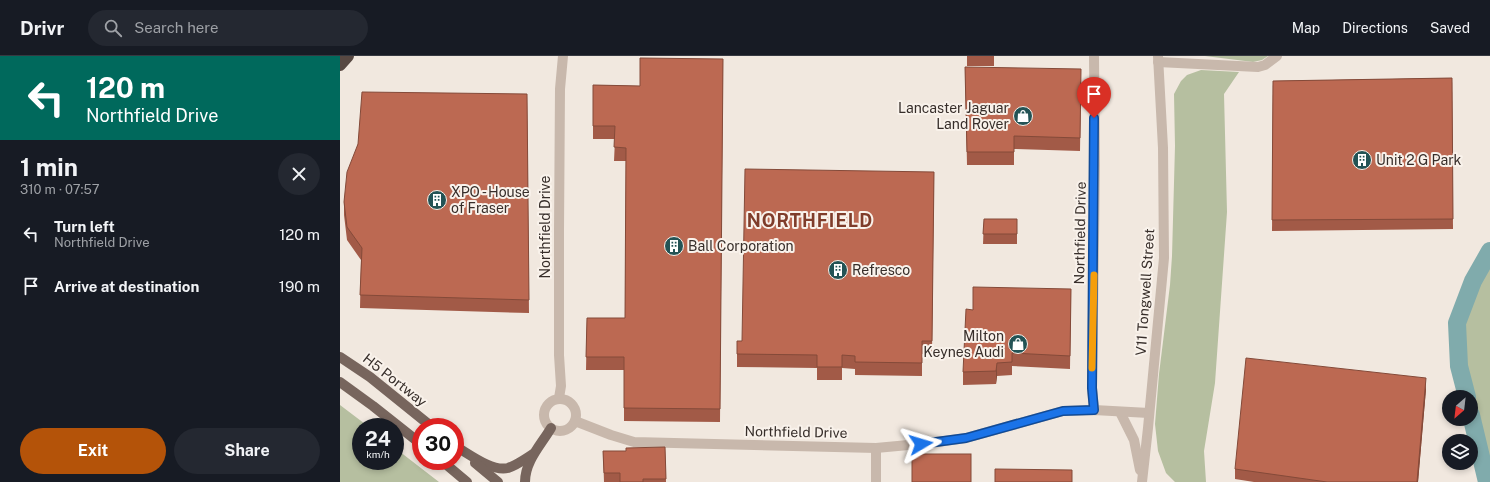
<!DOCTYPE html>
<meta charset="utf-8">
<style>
:root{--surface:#171b24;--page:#242831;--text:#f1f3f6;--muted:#9ea1a6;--line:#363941;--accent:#b45309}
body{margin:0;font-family:"Public Sans",sans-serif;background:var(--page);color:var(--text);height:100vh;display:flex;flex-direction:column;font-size:15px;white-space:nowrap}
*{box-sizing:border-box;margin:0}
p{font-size:13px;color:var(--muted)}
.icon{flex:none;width:22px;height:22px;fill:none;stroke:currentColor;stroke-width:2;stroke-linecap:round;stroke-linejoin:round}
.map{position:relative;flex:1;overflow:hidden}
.panel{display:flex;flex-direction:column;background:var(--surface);width:340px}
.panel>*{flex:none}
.guide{background:#00695c;color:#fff;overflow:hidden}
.needle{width:26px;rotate:208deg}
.tools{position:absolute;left:1102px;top:334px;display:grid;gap:8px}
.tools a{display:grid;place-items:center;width:36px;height:36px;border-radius:50%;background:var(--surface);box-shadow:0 2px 6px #0003;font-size:20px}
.speed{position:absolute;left:12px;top:362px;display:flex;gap:8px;font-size:20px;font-weight:700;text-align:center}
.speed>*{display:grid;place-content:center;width:52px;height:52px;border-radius:50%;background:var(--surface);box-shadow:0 2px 6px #0003;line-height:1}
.speed small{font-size:10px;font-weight:400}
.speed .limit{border:6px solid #d22;background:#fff;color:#111}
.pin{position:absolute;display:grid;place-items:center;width:34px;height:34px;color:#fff;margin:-41px -17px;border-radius:50% 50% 50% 0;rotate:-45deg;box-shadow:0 0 4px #0007}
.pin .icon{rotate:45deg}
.me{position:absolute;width:44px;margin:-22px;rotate:83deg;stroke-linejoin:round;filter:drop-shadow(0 0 3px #0008)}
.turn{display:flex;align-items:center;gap:14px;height:84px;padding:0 20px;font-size:18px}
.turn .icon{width:52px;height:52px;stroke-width:2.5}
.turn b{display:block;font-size:28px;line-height:34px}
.round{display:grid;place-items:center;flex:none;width:42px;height:42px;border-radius:21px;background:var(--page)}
.overview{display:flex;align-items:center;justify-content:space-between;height:68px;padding:0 20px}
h1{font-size:24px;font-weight:700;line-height:30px}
.button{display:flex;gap:8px;margin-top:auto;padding:8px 20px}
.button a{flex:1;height:46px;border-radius:24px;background:var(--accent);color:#fff;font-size:16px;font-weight:700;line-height:46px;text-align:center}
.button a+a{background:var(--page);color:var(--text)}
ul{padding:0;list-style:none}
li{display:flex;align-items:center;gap:12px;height:52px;padding:0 20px}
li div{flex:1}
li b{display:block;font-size:15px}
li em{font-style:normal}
header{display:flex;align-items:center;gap:24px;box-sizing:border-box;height:56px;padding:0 20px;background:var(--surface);border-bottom:1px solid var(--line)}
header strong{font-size:19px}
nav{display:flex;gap:22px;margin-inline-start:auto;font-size:14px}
.search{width:280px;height:36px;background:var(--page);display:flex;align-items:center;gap:10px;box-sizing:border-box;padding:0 14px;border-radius:22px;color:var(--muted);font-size:15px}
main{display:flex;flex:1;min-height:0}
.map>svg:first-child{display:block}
</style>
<header>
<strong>Drivr</strong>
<div class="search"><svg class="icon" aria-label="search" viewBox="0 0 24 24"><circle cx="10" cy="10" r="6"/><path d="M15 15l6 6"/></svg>Search here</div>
<nav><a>Map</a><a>Directions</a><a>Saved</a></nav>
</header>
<main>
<section class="panel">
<div class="guide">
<div class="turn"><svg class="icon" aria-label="left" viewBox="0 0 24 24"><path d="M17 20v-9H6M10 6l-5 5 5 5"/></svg><div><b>120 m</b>Northfield Drive</div></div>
</div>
<div class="overview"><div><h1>1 min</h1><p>310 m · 07:57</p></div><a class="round"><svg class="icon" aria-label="close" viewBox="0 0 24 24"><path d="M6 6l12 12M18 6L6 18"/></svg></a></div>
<ul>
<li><svg class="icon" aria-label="left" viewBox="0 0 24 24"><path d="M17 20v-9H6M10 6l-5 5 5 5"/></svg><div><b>Turn left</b><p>Northfield Drive</p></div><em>120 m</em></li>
<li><svg class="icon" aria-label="arrive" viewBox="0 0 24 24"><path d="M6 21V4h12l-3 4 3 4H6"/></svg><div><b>Arrive at destination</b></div><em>190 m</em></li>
</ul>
<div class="button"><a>Exit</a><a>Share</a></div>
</section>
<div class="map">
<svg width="1150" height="426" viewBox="0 0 1150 426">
<rect width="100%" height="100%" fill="#f1e8df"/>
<g fill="#b6bfa0">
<path d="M865,0H928L922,4L913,6Z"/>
<path d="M861,14L899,16L884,38L887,156L875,327L864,395L866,426H835L826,417L818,395L815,368L819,318L830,229L832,200L835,90L834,38L841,25L847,19Z"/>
<path d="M1150,195V426H1147L1131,359V341H1127L1119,310L1117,267L1133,225Z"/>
<path d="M0,349L29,371H21V405H55V392L99,426H0Z"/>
</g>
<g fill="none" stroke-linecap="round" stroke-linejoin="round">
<g stroke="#80abac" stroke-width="18">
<path d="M1127,341L1119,310L1117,267L1133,225L1150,195"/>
<path d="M1131,359L1147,426"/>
</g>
<g stroke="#c8b8ac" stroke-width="10">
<path d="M754,0L755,109L752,332L754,354"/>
<path d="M818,6L918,11L925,9L937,0"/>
<path d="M219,342L221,330L219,299V174L220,33L223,0"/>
<circle cx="220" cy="359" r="16"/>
<path d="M780,356L794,384L800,414"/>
<path d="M235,365L271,379L294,386L536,392L590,387L626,382L723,355L754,354L809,357"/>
<path d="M536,426V392"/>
<path d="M802,426L808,372L824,202L823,92L818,0"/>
</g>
<g stroke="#77655d" stroke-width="10">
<path d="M0,301L30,321L92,371"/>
<path d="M0,326L33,350L81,388"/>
<path d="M115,390C129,398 152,416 168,412C177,409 185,403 193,398"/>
<path d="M102,405L127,426"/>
<path d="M135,407L158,426"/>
<path d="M185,426C185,405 201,389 211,372"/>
</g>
<path stroke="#574842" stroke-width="12" d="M0,9L8,0"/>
</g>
<g fill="#a25a47">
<rect x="627" y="0" width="27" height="10"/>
<path d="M383,3L380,366L284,365V314H246L247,262H285L286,105H274L275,83H253V29L300,30Z"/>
<path d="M625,11L741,26L740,95L674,93V109H627Z"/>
<path d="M1112,22L1113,173L932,175L933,25Z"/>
<path d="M187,38L189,257L20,252L21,204L7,184L4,159V146L18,88Z"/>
<path d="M594,116L592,298H582V320L515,319V313L502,312V324H477V312L397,311V285H402Z"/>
<path d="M644,163H677V188H643Z"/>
<path d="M731,233L730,313L672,310V319L657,320L656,328L623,329V316L633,254Z"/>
<path d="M1086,333L1078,426H914L895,423V413Z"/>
<path d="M325,391L326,426H264L263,395H286Z"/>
</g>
<g fill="#844a39">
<path d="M657,307V320L656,328V315Z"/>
<path d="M1086,322V333L1078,426H1077Z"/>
</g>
<g fill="#bc6952" stroke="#844a39">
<path d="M300,2L383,3L380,353L284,352V301H246L247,262H285L286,92L274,91L275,70H253V29L300,30Z"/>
<path d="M625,11L741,13L740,82L674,80V96H627Z"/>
<path d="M1112,22L1113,163L932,164L933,25Z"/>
<path d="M22,36L187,38L189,244L20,239L22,192L7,171L4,146L7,116L18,88Z"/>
<path d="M405,113L594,116L592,285H582V307L515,306V300L502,299V311H477V299L397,298V285H402Z"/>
<path d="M644,163H677V178H643Z"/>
<path d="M633,231L731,233L730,300L672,297V306L657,307L656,315L623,316L626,253L633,254Z"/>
<path d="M906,302L1086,322L1077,426H987L895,413Z"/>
<path d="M325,391L326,423H303V426H280V417H264L263,395H286V392Z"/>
<rect x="572" y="398" width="59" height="28"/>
<path d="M655,413L732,414V426H655Z"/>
</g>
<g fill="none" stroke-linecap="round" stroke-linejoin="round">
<defs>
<path id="route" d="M581,388L626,382L723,355L754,354L752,332L754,62"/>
</defs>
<use href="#route" stroke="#114b97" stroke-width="10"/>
<use href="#route" stroke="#1a73e8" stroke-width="7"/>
<path stroke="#f59e0b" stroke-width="7" d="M752,312L754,219"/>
</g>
<defs>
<symbol id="shop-disc" viewBox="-11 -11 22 22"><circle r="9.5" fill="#235355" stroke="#f9f2eb"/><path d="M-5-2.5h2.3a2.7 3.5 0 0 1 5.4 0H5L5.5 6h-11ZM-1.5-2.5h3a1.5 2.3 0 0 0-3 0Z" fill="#fff"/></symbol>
<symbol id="building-disc" viewBox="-11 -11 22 22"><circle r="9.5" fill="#235355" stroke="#f9f2eb"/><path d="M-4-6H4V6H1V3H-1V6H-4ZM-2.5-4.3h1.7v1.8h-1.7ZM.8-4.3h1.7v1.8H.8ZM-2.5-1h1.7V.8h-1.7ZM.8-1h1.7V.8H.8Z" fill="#fff"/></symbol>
</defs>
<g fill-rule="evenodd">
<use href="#shop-disc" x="672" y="49" width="22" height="22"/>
<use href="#building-disc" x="1011" y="93" width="22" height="22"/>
<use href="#building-disc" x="86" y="133" width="22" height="22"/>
<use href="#building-disc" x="323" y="179" width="22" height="22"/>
<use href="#building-disc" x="487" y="203" width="22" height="22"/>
<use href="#shop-disc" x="667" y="277" width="22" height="22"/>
</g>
<g text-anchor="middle" stroke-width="4" stroke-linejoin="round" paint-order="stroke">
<g font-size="14" fill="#372e2a" stroke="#f9f2eb" text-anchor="start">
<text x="669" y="57" text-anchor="end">Lancaster Jaguar<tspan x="669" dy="16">Land Rover</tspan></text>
<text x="1036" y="109">Unit 2 G Park</text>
<text x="111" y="141">XPO - House<tspan x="111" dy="16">of Fraser</tspan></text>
<text x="348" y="195">Ball Corporation</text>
<text x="512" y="219">Refresco</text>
<text x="664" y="285" text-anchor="end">Milton<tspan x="664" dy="16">Keynes Audi</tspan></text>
</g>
<g font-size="14" fill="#372e2a" stroke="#f9f2eb">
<text transform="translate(205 171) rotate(-90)" y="5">Northfield Drive</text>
<text transform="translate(740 177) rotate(-89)" y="5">Northfield Drive</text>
<text transform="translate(805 236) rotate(-86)" y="5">V11 Tongwell Street</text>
<text transform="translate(55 324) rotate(38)" y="5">H5 Portway</text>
<text transform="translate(456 376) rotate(1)" y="5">Northfield Drive</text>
</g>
<g font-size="18" font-weight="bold" letter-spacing="1" fill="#7f3c2a" stroke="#f9f2eb">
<text x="470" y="171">NORTHFIELD</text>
</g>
</g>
</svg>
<div class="tools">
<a><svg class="needle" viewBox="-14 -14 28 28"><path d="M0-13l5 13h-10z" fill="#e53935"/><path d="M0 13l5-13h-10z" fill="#9ea1a6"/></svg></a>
<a><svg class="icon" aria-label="layers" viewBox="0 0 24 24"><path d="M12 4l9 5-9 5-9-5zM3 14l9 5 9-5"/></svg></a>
</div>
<div class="speed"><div>24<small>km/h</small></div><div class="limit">30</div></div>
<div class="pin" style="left:754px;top:62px;background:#d93025"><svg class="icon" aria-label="arrive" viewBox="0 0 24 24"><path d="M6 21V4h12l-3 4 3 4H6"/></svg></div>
<svg class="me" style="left:581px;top:388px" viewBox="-20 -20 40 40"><path d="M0-17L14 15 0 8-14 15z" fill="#1a73e8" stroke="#fff" stroke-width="4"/></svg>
</div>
</main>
